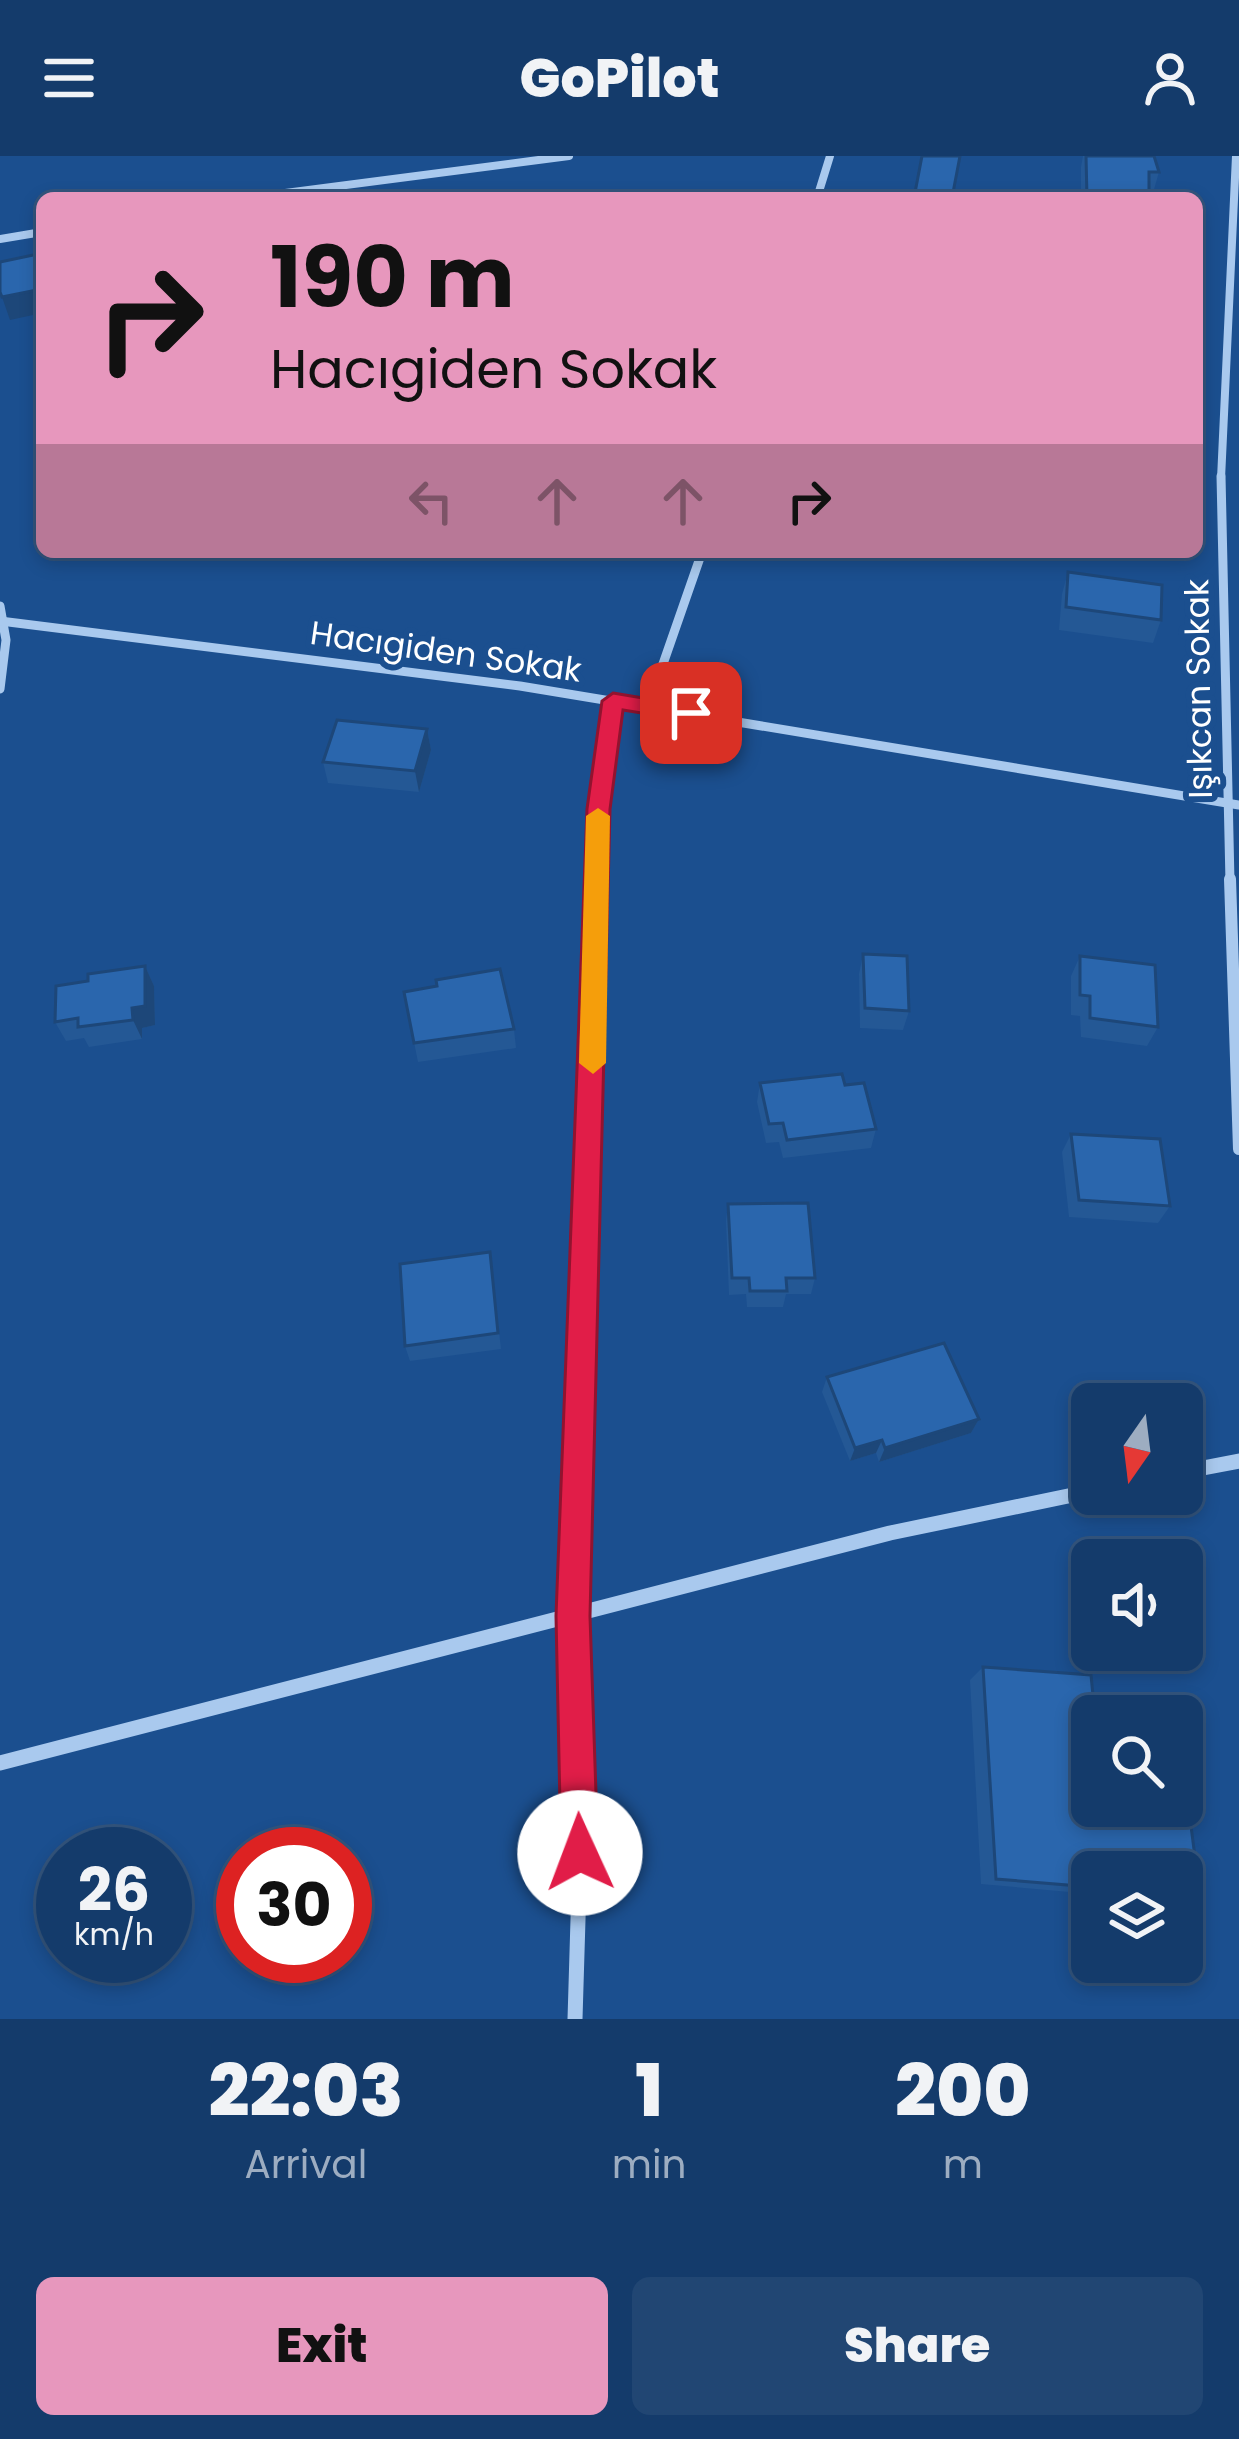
<!DOCTYPE html>
<meta charset="utf-8">
<style>
:root{--surface:#143b6b;--page:#214673;--text:#f1f3f6;--muted:#9dadc1;--line:#33557e;--accent:#e797bd}
body{margin:0;font-family:Poppins,sans-serif;background:var(--page);color:var(--text);height:100vh;display:flex;flex-direction:column;font-size:45px;white-space:nowrap}
*{box-sizing:border-box;margin:0}
p{font-size:39px;color:var(--muted)}
.icon{flex:none;width:66px;height:66px;fill:none;stroke:currentColor;stroke-width:2;stroke-linecap:round;stroke-linejoin:round}
.map{position:relative;height:1863px;overflow:hidden}
.drawer{display:flex;flex-direction:column;background:var(--surface);flex:1}
.drawer>*{flex:none}
.hud{position:absolute;left:36px;top:36px;width:1167px;height:366px;border-radius:18px;box-shadow:0 6px 18px #0003,0 0 0 3px var(--line);background:#e797bd;color:#111;overflow:hidden}
.needle{width:78px;rotate:194deg}
.tools{position:absolute;left:1071px;top:1227px;display:grid;gap:24px}
.tools a{display:grid;place-items:center;width:132px;height:132px;border-radius:18px;background:var(--surface);box-shadow:0 6px 18px #0003,0 0 0 3px var(--line);font-size:60px}
.speed{position:absolute;left:36px;top:1671px;display:flex;gap:24px;font-size:60px;font-weight:700;text-align:center}
.speed>*{display:grid;place-content:center;width:156px;height:156px;border-radius:50%;background:var(--surface);box-shadow:0 6px 18px #0003,0 0 0 3px var(--line);line-height:1}
.speed small{font-size:30px;font-weight:400}
.speed .limit{border:18px solid #d22;background:#fff;color:#111}
.pin{position:absolute;display:grid;place-items:center;width:102px;height:102px;color:#fff;margin:-51px;border-radius:24px;box-shadow:0 6px 18px #0006}
.me{position:absolute;width:132px;margin:-66px;rotate:358deg;stroke-linejoin:round;filter:drop-shadow(0 0 9px #0008)}
.turn{display:flex;align-items:center;gap:42px;height:252px;padding:0 36px;font-size:54px}
.turn .icon{width:156px;height:156px;stroke-width:2.5}
.turn b{display:block;font-size:84px;line-height:102px}
.lanes{display:flex;align-items:center;height:114px;padding:0 36px;background:#0003;justify-content:center;gap:60px;direction:ltr}
.lanes .off{opacity:.35}
.eta{display:flex;justify-content:space-evenly;align-items:center;height:204px;text-align:center}
.eta b{font-size:72px;font-weight:800;line-height:84px}
.primary-button{display:flex;gap:24px;margin-top:auto;padding:24px 36px}
.primary-button a{flex:1;height:138px;border-radius:18px;background:var(--accent);color:#111;font-size:48px;font-weight:800;line-height:138px;text-align:center}
.primary-button a+a{background:var(--page);color:var(--text)}
header{display:flex;justify-content:space-between;align-items:center;height:156px;padding:0 36px;background:var(--surface);font-size:54px;font-weight:800}
.map>svg:first-child{display:block}
</style>
<header><svg class="icon" aria-label="menu" viewBox="0 0 24 24"><path d="M4 6h16M4 12h16M4 18h16"/></svg>GoPilot<svg class="icon" aria-label="person" viewBox="0 0 24 24"><circle cx="12" cy="8" r="4"/><path d="M4 21q1-7 8-7t8 7"/></svg></header>
<div class="map">
<svg width="1239" height="1863" viewBox="0 0 1239 1863">
<rect width="100%" height="100%" fill="#1b4f8f"/>
<g fill="none" stroke-linecap="round" stroke-linejoin="round">
<g stroke="#a9c9ee" stroke-width="8">
<path d="M247,42L569,0"/>
<path d="M817,42L830,0"/>
<path d="M0,83L42,76"/>
<path d="M1221,323L1236,0"/>
</g>
<g stroke="#a9c9ee" stroke-width="9">
<path d="M1221,320L1230,726"/>
<path d="M0,450L6,484L0,533"/>
<path d="M0,465L520,530L1239,649"/>
<path d="M648,551L702,396"/>
<path d="M597,726L599,653L613,545"/>
</g>
<g stroke="#a9c9ee" stroke-width="12">
<path d="M1230,723L1239,993"/>
<path d="M580,1232L597,723"/>
</g>
<g stroke="#a9c9ee" stroke-width="15">
<path d="M1182,1316L1239,1305"/>
<path d="M0,1607L890,1377L1092,1335"/>
<path d="M575,1863L580,1697L573,1460L580,1229"/>
</g>
</g>
<g fill="#245895">
<path d="M1083,0H1154L1159,16L1153,37H1149V42H1081V11Z"/>
<path d="M1068,416L1161,464L1153,487L1059,474L1062,438Z"/>
<path d="M427,573L431,594L419,636L328,627L323,606Z"/>
<path d="M863,798L909,855L903,874L860,872L859,818Z"/>
<path d="M1080,800L1158,871L1147,890L1081,881L1080,860L1071,859V820Z"/>
<path d="M145,810L154,830L155,869L142,872V883L89,891L84,882L66,885L55,866L88,825Z"/>
<path d="M404,836L514,873L516,892L418,906Z"/>
<path d="M760,927L845,929L876,973L871,992L783,1002L779,986L766,987L757,946Z"/>
<path d="M1071,978L1170,1050L1158,1067L1069,1061L1062,996Z"/>
<path d="M728,1048L815,1122L811,1138H786L783,1151H747L746,1138L729,1139L726,1065Z"/>
<path d="M492,1113L501,1193L410,1205L405,1190Z"/>
<path d="M827,1221L979,1263L971,1277L879,1306L876,1297L850,1305L822,1236Z"/>
<path d="M983,1511L1091,1519L1095,1560H1092V1650H1182V1600L1200,1740L1182,1744V1716H1092V1738L981,1728L970,1524Z"/>
</g>
<g fill="#1d4779">
<path d="M42,133V157L10,164L2,141Z"/>
<path d="M427,573L431,594L419,636L415,615Z"/>
<path d="M145,810L154,830L155,869L142,872V883L133,864L132,852Z"/>
<path d="M979,1263L971,1277L879,1306L885,1292Z"/>
<path d="M882,1284L876,1297L850,1305L855,1292Z"/>
</g>
<g fill="#2a66ad" stroke="#1d4779" stroke-width="3">
<path d="M922,0H960L952,42H914Z"/>
<path d="M1086,0H1154L1159,16H1149V42H1087Z"/>
<path d="M38,98L42,108V133L2,141L0,136V106Z"/>
<path d="M1068,416L1162,429L1161,464L1066,451Z"/>
<path d="M337,564L427,573L415,615L323,606Z"/>
<path d="M863,798L907,800L909,855L865,852Z"/>
<path d="M1080,800L1155,809L1158,871L1090,862V840L1080,839Z"/>
<path d="M145,810V850L132,852L133,864L78,871V862L55,866L56,830L88,825V818Z"/>
<path d="M500,813L514,873L414,887L404,836L437,830L436,824Z"/>
<path d="M842,918L845,929L864,927L876,973L787,984L783,967L769,968L760,927Z"/>
<path d="M1071,978L1160,983L1170,1050L1079,1044Z"/>
<path d="M808,1047L815,1122H786L787,1135H750L749,1122H732L728,1048Z"/>
<path d="M490,1096L498,1177L405,1190L400,1108Z"/>
<path d="M944,1187L979,1263L885,1292L882,1284L855,1292L827,1221Z"/>
<path d="M983,1511L1091,1519L1095,1560H1092V1650H1182V1600L1200,1740L1182,1738V1716H1092V1731L996,1723Z"/>
</g>
<path fill="#e11d48" stroke="#92132f" stroke-width="3" d="M613,537L691,550L702,557L691,565L623,554L610,653L590,1460L598,1697L593,1710L580,1715L567,1710L561,1697L556,1460L587,653L602,545Z"/>
<path fill="#f59e0b" d="M598,652L610,660L606,907L593,918L579,907L586,660Z"/>
<g text-anchor="middle" stroke-width="12" stroke-linejoin="round" paint-order="stroke">
<g font-size="33" fill="#fff" stroke="#1b4f8f">
<text transform="translate(446 495) rotate(8)" y="12">Hacıgiden Sokak</text>
<text transform="translate(1198 533) rotate(-91)" y="12">Işıkcan Sokak</text>
</g>
</g>
</svg>
<div class="tools">
<a><svg class="needle" viewBox="-14 -14 28 28"><path d="M0-13l5 13h-10z" fill="#e53935"/><path d="M0 13l5-13h-10z" fill="#9dadc1"/></svg></a>
<a><svg class="icon" aria-label="sound" viewBox="0 0 24 24"><path d="M4 9h4l5-4v14l-5-4H4zM17 9q2 3 0 6"/></svg></a>
<a><svg class="icon" aria-label="search" viewBox="0 0 24 24"><circle cx="10" cy="10" r="6"/><path d="M15 15l6 6"/></svg></a>
<a><svg class="icon" aria-label="layers" viewBox="0 0 24 24"><path d="M12 4l9 5-9 5-9-5zM3 14l9 5 9-5"/></svg></a>
</div>
<div class="speed"><div>26<small>km/h</small></div><div class="limit">30</div></div>
<div class="pin" style="left:691px;top:557px;background:#d93025"><svg class="icon" aria-label="arrive" viewBox="0 0 24 24"><path d="M6 21V4h12l-3 4 3 4H6"/></svg></div>
<svg class="me" style="left:580px;top:1697px" viewBox="-20 -20 40 40"><circle r="19" fill="#fff"/><path d="M0-13L10 11 0 6-10 11z" fill="#e11d48"/></svg>
<div class="hud">
<div class="turn"><svg class="icon" aria-label="right" viewBox="0 0 24 24"><path d="M7 20v-9h11M14 6l5 5-5 5"/></svg><div><b>190 m</b>Hacıgiden Sokak</div></div>
<div class="lanes"><svg class="icon off" aria-label="left" viewBox="0 0 24 24"><path d="M17 20v-9H6M10 6l-5 5 5 5"/></svg><svg class="icon off" aria-label="ahead" viewBox="0 0 24 24"><path d="M12 20V5M6 11l6-6 6 6"/></svg><svg class="icon off" aria-label="ahead" viewBox="0 0 24 24"><path d="M12 20V5M6 11l6-6 6 6"/></svg><svg class="icon" aria-label="right" viewBox="0 0 24 24"><path d="M7 20v-9h11M14 6l5 5-5 5"/></svg></div>
</div>
</div>
<section class="drawer">
<div class="eta">
<div><b>22:03</b><p>Arrival</p></div>
<div><b>1</b><p>min</p></div>
<div><b>200</b><p>m</p></div>
</div>
<div class="primary-button"><a>Exit</a><a>Share</a></div>
</section>
